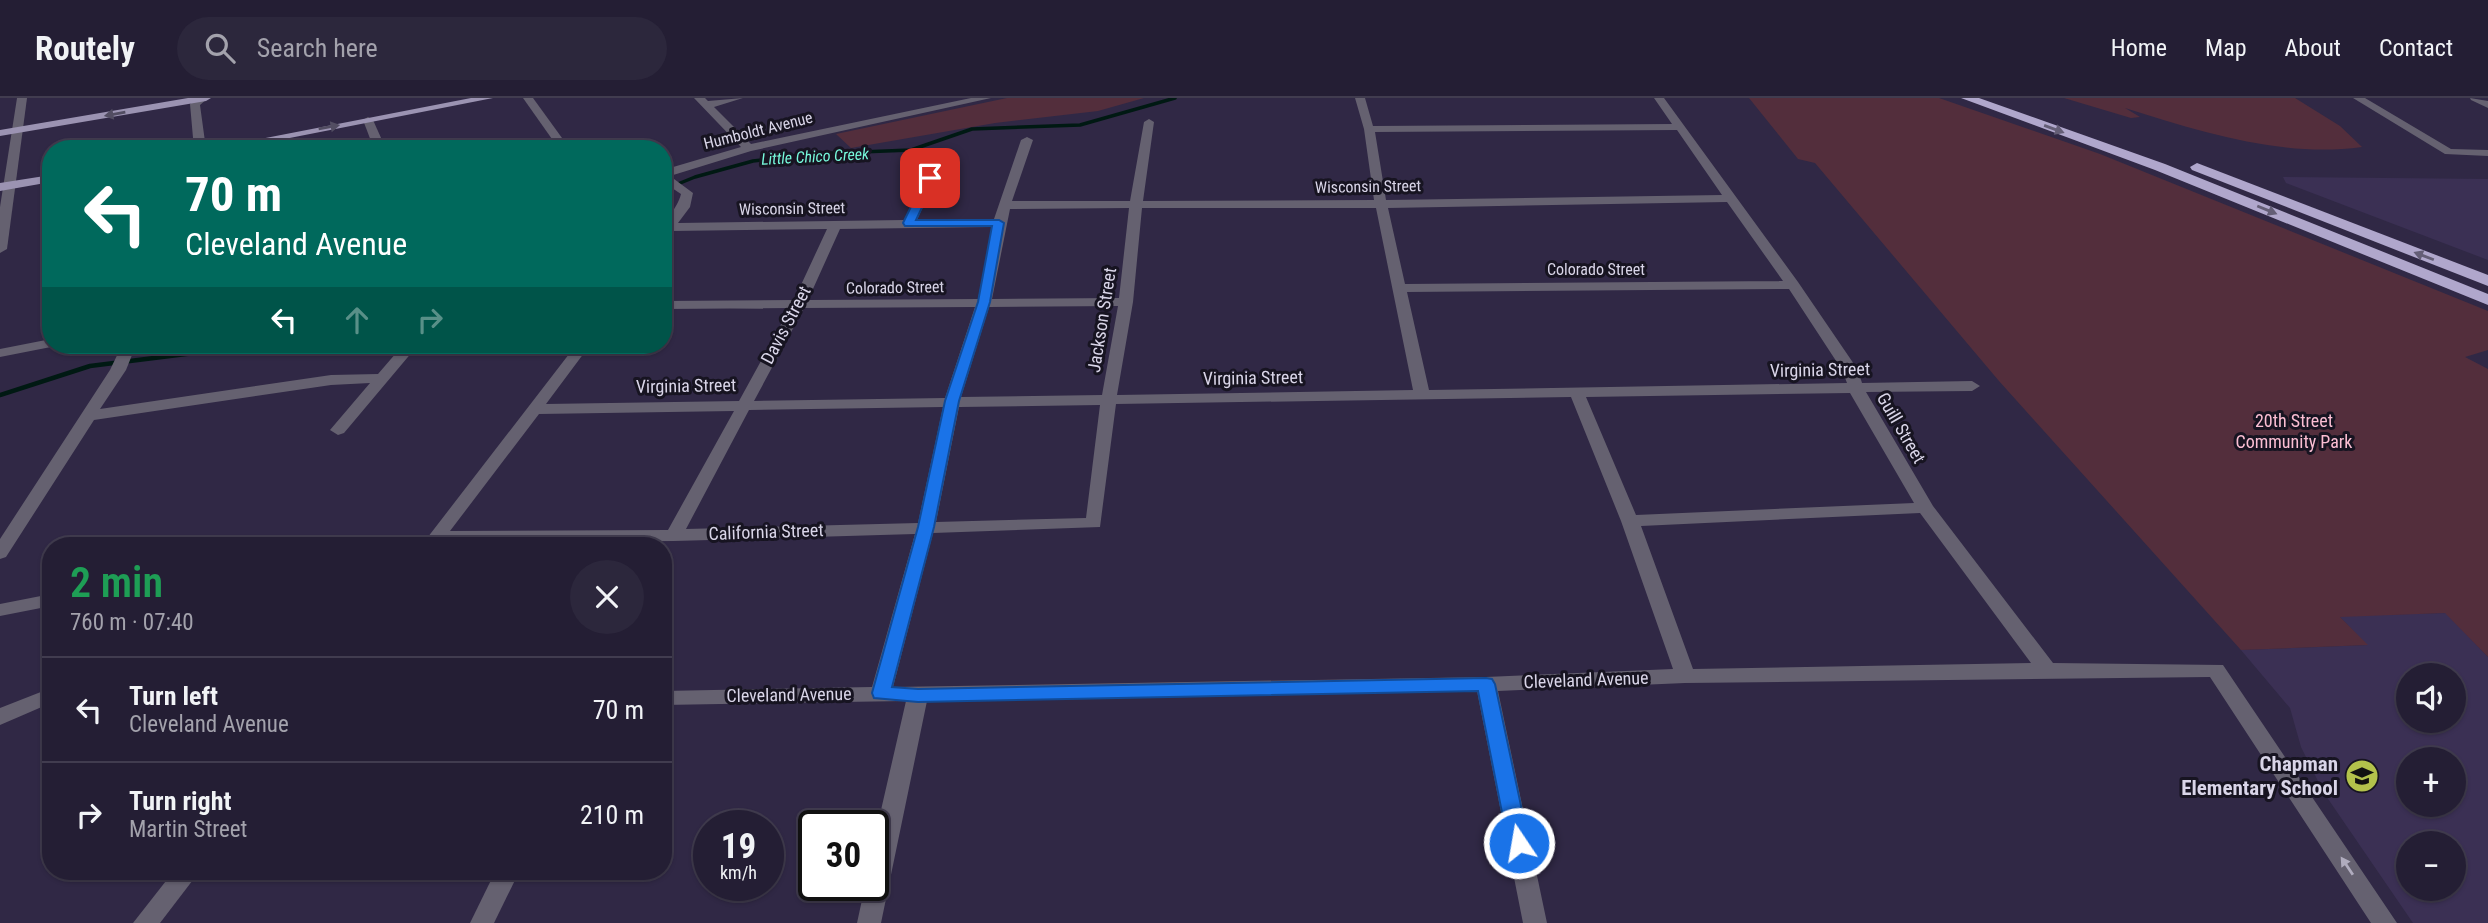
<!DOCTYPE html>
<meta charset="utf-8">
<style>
:root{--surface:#241e34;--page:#2c273c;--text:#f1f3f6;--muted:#a3a2ac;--line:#413c4f}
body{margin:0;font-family:"Roboto Condensed",sans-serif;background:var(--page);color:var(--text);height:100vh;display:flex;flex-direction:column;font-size:26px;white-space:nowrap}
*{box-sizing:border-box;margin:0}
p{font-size:23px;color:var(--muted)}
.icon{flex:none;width:38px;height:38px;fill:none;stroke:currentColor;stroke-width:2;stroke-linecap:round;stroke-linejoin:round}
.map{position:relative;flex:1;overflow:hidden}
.panel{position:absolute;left:42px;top:439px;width:630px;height:343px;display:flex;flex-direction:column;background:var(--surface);border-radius:28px;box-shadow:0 2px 5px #0004,0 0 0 2px var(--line)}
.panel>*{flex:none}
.top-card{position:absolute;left:42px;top:42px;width:630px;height:214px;border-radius:28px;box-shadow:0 2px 5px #0004,0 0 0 2px var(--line);background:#00695c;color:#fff;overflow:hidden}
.buttons{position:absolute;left:2396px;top:565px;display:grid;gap:14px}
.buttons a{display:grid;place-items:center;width:70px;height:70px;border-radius:50%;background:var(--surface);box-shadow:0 2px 5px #0004,0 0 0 2px var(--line);font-size:35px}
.speed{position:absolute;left:693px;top:712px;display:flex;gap:14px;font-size:35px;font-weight:700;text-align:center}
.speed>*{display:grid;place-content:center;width:91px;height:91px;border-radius:50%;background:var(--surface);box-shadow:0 2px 5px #0004,0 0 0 2px var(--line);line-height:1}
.speed small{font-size:18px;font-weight:400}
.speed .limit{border:4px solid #111;border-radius:10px;background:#fff;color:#111}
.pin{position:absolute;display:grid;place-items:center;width:60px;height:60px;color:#fff;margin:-30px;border-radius:14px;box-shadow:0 4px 10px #0006}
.me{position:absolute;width:77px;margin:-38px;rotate:348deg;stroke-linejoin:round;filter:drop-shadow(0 0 5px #0008)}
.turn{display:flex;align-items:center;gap:24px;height:147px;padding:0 28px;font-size:32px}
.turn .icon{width:91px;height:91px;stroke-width:2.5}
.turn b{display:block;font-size:49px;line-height:60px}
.lanes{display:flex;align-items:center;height:66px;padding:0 28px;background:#0003;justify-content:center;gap:35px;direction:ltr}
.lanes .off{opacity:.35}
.round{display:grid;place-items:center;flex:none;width:74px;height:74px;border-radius:37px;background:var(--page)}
.summary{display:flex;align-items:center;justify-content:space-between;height:119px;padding:0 28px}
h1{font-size:42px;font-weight:600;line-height:52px;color:#1e9e55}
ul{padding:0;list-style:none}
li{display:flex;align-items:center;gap:21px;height:105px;padding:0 28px;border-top:2px solid var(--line)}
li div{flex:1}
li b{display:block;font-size:26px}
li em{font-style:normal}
header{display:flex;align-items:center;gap:42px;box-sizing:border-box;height:98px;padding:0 35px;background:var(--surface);border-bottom:2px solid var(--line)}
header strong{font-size:33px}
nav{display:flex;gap:38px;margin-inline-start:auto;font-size:24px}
.search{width:490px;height:63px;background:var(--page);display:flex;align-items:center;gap:18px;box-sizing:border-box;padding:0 24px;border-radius:38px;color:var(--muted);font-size:26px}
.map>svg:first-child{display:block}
</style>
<header>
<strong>Routely</strong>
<div class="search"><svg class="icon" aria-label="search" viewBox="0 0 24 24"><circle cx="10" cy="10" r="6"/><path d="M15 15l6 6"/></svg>Search here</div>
<nav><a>Home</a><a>Map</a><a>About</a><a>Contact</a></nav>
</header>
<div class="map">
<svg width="2488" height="825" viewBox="0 0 2488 825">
<rect width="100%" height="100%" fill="#302845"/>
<g fill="#3b3054" fill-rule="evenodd">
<path d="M2283,79L2488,81V162L2286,85Z"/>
<path d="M2446,515L2488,559V825H2413L2324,695L2301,649L2290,610L2241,552L2367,547L2339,518ZM2408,578H2454V623H2408ZM2408,662H2454V707H2408ZM2408,746H2454V791H2408Z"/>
</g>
<g fill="#532e3c">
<path d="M1007,0H1144L1098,13L995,25L851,50L836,36Z"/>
<path d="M1749,0H1939L2100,56L2488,213V252L2465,259L2488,271V559L2445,515L2340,519L2368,547L2241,552L1999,283L1815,65L1798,61Z"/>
<path d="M2064,0H2295L2340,28L2362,49C2282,60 2202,34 2125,10L2140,19L2131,20Z"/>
</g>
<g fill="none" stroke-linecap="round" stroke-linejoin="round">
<path stroke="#001913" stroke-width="3.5" d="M663,92L695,79L753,63L810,56L911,52L972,31L1080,27L1175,0"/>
<path stroke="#001913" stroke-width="4.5" d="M0,297L90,268L194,255L230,247"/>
<g fill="#656170" fill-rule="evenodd">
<path d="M17,0H27L7,151L0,155V109Z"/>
<path d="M196,0H208L200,7L206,51H194L190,6Z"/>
<path d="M523,0H533L570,51H559Z"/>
<path d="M694,0H705L708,3L743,0L714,9L751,46L971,0H991L751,53L670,78L693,95L690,109L678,125L904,122L935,57L941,54L947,57L917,122L994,121L1021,42L1027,39L1033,42L1012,103H1130L1144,24L1149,21L1154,24L1143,103L1374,102L1364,31L1355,0H1365L1373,28L1672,26L1654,0H1664L1798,184L1858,272L1862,285L1972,283L1980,288L1972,293L1866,294L1933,408L2053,565L2223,567L2397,825H2371L2210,579L1685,585L1498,593L1547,825H1523L1477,593L927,603L881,825H857L865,788H873V747L906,603L663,607V593L872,589L915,436L674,443L442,445L439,448H421L576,247H590L546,306L739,303L790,210L663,211V203L794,202L827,131L672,133L669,137H663C663,122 677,112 681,96L663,84V72L741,49ZM1677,32L1722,97L1386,102L1375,34ZM1727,104L1783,183L1405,186L1388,110ZM1129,110L1119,200L992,201L1010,111ZM1142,110H1376L1413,292L1117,297L1133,204ZM992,129L978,201L808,202L840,131ZM1789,191L1842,272L1847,285L1429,292L1407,194ZM1118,208L1102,297L961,299L989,209ZM975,209L945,300L754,303L804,210ZM1850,295L1914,405L1636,417L1586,299ZM1571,299L1621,423L1673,571L1486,579L893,589L933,435L1100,429L1116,306ZM1100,307L1086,420L936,424L959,309ZM943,309L918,425L686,431L749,312ZM734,313L668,432L450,433L539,316ZM1920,415L2031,565L1693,571L1641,428Z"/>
<path d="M2353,0H2365L2451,51L2488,52V58L2445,56Z"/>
<path d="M2470,0L2488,3V10L2471,2Z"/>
<path d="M368,19L373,22L386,51H374L363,22Z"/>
<path d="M51,241V247L56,248L0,259V251Z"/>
<path d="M122,247H136L126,272L100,311L331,277L378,276L403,247H418L344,335L338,337L330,332L370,285L331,287L94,322L6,459L0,461V441L110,272Z"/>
<path d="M51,496V508L0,518V506Z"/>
<path d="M51,590V605L0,627V610Z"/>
<path d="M173,774H199L160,825H133Z"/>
<path d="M495,774H519L494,825H470Z"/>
</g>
<g fill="#9b93b2" fill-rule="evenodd">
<path d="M188,0H211L206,3L0,38V32Z"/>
<path d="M471,0H493L233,51H209Z"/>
<path d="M51,77V84L0,93V85Z"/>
</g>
<g fill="#b0a7cc" fill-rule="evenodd">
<path d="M1961,0H1979L2165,66L2488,196V207L2155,72Z"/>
<path d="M2197,65L2488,177V188L2192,72L2190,69Z"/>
</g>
</g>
<defs><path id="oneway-solid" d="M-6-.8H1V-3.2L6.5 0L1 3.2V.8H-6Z" transform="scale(1.75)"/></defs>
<g fill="#524d62">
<use href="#oneway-solid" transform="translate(115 16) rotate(170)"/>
<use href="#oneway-solid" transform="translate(329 29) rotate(-10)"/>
</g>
<g fill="#645e76">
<use href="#oneway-solid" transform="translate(2054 31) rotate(20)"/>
<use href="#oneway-solid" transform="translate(2267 112) rotate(22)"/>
<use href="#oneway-solid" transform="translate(2424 158) rotate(-159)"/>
</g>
<use fill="#b0acbe" href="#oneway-solid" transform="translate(2347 768) rotate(-124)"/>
<path fill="#1a73e8" stroke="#114b97" stroke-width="2" d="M930,77L936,80L916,122H999L1004,125L990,204L959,303L934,429L892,589L918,591L1486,580L1492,581L1495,586L1529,745L1526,751L1519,754L1511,751L1508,745L1478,593L918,604L874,600L872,595L918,429L945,303L978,204L992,128H905L903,125L925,80Z"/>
<defs>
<symbol id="school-disc" viewBox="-11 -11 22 22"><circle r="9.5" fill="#b3c24b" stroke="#171421"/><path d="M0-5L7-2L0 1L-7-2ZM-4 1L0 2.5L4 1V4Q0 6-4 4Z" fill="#111"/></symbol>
</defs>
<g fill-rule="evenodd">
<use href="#school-disc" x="2343" y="659" width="38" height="38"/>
</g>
<g text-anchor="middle" stroke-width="6" stroke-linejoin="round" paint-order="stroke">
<g font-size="16" fill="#d9d5e8" stroke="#171421">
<text transform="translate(758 32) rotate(-14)" y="6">Humboldt Avenue</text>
<text transform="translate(1368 88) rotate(-1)" y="6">Wisconsin Street</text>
<text transform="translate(792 110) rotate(-1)" y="6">Wisconsin Street</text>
<text x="1596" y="177">Colorado Street</text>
<text transform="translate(895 189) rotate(-1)" y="6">Colorado Street</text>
</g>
<g font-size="16" font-style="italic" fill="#77fadc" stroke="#171421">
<text transform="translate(815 58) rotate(-3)" y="6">Little Chico Creek</text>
</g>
<g font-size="18" fill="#d9d5e8" stroke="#171421">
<text transform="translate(1102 222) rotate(-81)" y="6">Jackson Street</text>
<text transform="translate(786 227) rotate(-62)" y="6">Davis Street</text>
<text transform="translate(1820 272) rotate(-1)" y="6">Virginia Street</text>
<text transform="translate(1253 280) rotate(-1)" y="6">Virginia Street</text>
<text transform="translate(686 288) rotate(-1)" y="6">Virginia Street</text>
<text transform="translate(1901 330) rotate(60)" y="6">Guill Street</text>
<text transform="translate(766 434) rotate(-2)" y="6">California Street</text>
<text transform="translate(1586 582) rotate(-2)" y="6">Cleveland Avenue</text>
<text transform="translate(789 597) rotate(-1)" y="6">Cleveland Avenue</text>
</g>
<g font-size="18" fill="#fbbed3" stroke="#171421">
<text x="2294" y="329">20th Street<tspan x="2294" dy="21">Community Park</tspan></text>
</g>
<g font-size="21" font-weight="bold" fill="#d9d5e8" stroke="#171421" text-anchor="end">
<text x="2338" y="673">Chapman<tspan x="2338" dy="24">Elementary School</tspan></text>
</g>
</g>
</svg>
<div class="buttons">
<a><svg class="icon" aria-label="sound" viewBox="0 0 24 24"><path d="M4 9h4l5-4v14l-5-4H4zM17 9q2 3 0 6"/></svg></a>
<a>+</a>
<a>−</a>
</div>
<div class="speed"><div>19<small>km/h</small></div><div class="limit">30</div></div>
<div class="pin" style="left:930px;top:80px;background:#d93025"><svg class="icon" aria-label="arrive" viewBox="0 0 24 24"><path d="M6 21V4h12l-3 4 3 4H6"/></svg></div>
<svg class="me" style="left:1519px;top:745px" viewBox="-20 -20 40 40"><circle r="17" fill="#1a73e8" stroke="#fff" stroke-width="3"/><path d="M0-11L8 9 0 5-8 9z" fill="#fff"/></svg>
<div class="top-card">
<div class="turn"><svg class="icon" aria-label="left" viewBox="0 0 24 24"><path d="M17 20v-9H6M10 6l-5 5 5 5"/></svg><div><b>70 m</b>Cleveland Avenue</div></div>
<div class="lanes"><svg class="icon" aria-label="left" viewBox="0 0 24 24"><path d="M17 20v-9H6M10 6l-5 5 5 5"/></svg><svg class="icon off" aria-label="ahead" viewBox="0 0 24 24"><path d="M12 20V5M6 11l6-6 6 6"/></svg><svg class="icon off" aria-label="right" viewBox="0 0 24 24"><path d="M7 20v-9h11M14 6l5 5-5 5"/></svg></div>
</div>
<section class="panel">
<div class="summary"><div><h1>2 min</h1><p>760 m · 07:40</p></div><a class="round"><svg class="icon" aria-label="close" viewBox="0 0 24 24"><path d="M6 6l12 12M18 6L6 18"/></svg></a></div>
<ul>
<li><svg class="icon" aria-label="left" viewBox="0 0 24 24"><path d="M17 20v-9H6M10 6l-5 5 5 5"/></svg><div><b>Turn left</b><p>Cleveland Avenue</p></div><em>70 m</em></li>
<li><svg class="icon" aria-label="right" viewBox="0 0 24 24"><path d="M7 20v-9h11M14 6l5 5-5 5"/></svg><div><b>Turn right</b><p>Martin Street</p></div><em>210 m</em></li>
</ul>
</section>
</div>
